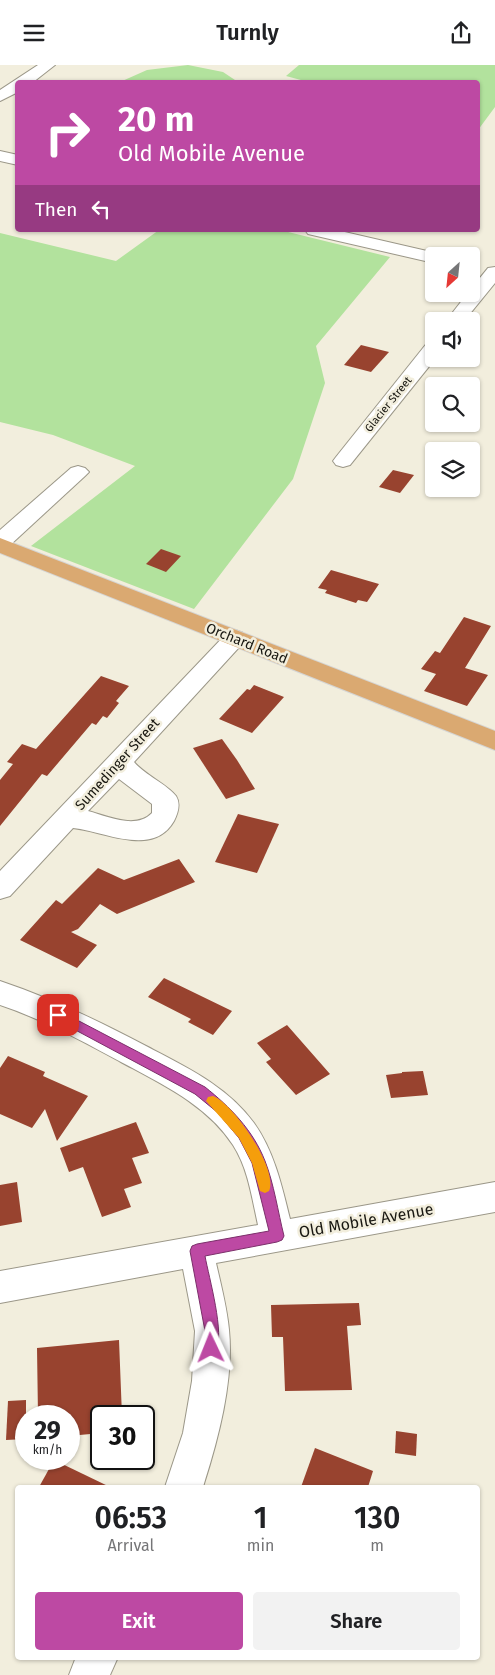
<!DOCTYPE html>
<style>
:root{--surface:#fff;--page:#f2f2f2;--text:#202124;--muted:#757577;--accent:#bd49a3}
body{margin:0;font-family:"Fira Sans",sans-serif;background:var(--page);color:var(--text);height:100vh;display:flex;flex-direction:column;font-size:19px;white-space:nowrap}
*{box-sizing:border-box;margin:0}
p{font-size:16px;color:var(--muted)}
.icon{flex:none;width:28px;height:28px;fill:none;stroke:currentColor;stroke-width:2;stroke-linecap:round;stroke-linejoin:round}
.map{position:relative;flex:1;overflow:hidden}
.sheet{position:absolute;left:15px;top:1420px;width:465px;height:175px;display:flex;flex-direction:column;background:var(--surface);border-radius:5px;box-shadow:0 1px 4px #0004}
.sheet>*{flex:none}
.top-card{position:absolute;left:15px;top:15px;width:465px;height:152px;border-radius:5px;box-shadow:0 1px 4px #0004;background:#bd49a3;color:#fff;overflow:hidden}
.needle{width:32px;rotate:207deg}
.fabs{position:absolute;left:425px;top:182px;display:grid;gap:10px}
.fabs a{display:grid;place-items:center;width:55px;height:55px;border-radius:5px;background:var(--surface);box-shadow:0 1px 4px #0004;font-size:25px}
.speed{position:absolute;left:15px;top:1340px;display:flex;gap:10px;font-size:25px;font-weight:700;text-align:center}
.speed>*{display:grid;place-content:center;width:65px;height:65px;border-radius:50%;background:var(--surface);box-shadow:0 1px 4px #0004;line-height:1}
.speed small{font-size:12px;font-weight:400}
.speed .limit{border:2px solid #111;border-radius:8px;background:#fff;color:#111}
.pin{position:absolute;display:grid;place-items:center;width:42px;height:42px;color:#fff;margin:-21px;border-radius:10px;box-shadow:0 2px 8px #0006}
.me{position:absolute;width:55px;margin:-28px;rotate:358deg;stroke-linejoin:round;filter:drop-shadow(0 0 4px #0008)}
.turn{display:flex;align-items:center;gap:18px;height:105px;padding:0 20px;font-size:22px}
.turn .icon{width:65px;height:65px;stroke-width:2.5}
.turn b{display:block;font-size:35px;line-height:42px}
.then{display:flex;align-items:center;height:48px;padding:0 20px;background:#0003;gap:10px;font-size:19px}
.eta{display:flex;justify-content:space-evenly;align-items:center;height:85px;text-align:center}
.eta b{font-size:30px;font-weight:600;line-height:35px}
.primary-button{display:flex;gap:10px;margin-top:auto;padding:10px 20px}
.primary-button a{flex:1;height:58px;border-radius:5px;background:var(--accent);color:#fff;font-size:20px;font-weight:600;line-height:58px;text-align:center}
.primary-button a+a{background:var(--page);color:var(--text)}
header{display:flex;justify-content:space-between;align-items:center;height:65px;padding:0 20px;background:var(--surface);font-size:22px;font-weight:600}
.map>svg:first-child{display:block}
</style>
<header><svg class="icon" aria-label="menu" viewBox="0 0 24 24"><path d="M4 6h16M4 12h16M4 18h16"/></svg>Turnly<svg class="icon" aria-label="share" viewBox="0 0 24 24"><path d="M12 15V3M7 8l5-5 5 5M5 13v7h14v-7"/></svg></header>
<div class="map">
<svg width="495" height="1610" viewBox="0 0 495 1610">
<rect width="100%" height="100%" fill="#f2eedd"/>
<g fill="#b2e29d">
<path d="M188,0L223,7L238,17H120L147,5Z"/>
<path d="M299,0H495V42L478,65V18H312L286,11Z"/>
<path d="M159,165H280L390,192L316,281L325,318L293,414L194,544L31,481L135,401L53,370L0,357V168L116,196Z"/>
</g>
<g fill="#98432f">
<path d="M361,280L389,287L371,307L344,300Z"/>
<path d="M393,405L414,410L400,428L379,422Z"/>
<path d="M161,484L181,491L166,507L146,499Z"/>
<path d="M331,505L379,519L367,537L358,535L356,538L325,528L327,525L318,523Z"/>
<path d="M464,552L491,561L465,603L488,610L467,641L424,626L436,609L421,604L435,586L440,588Z"/>
<path d="M101,611L129,621L116,636L119,638L107,653L103,651L96,660L92,658L47,711L42,709L0,761V715L13,699L7,697L22,679L36,684Z"/>
<path d="M254,620L284,632L252,668L219,654L247,624L250,625Z"/>
<path d="M222,674L237,695L255,724L226,734L193,683Z"/>
<path d="M238,749L279,759L257,808L215,797Z"/>
<path d="M179,794L195,817L117,849L100,839L78,864L71,867L97,880L77,903L20,875L56,835L62,839L98,803L124,815Z"/>
<path d="M164,913L232,946L213,970L188,957L191,954L148,932Z"/>
<path d="M287,960L330,1009L296,1030L266,997L271,994L257,978Z"/>
<path d="M8,991L45,1007L43,1011L88,1031L57,1076L45,1044L32,1063L0,1049V1003Z"/>
<path d="M423,1006L428,1030L391,1033L386,1010L402,1008V1007Z"/>
<path d="M136,1057L149,1088L132,1093L142,1118L124,1124L131,1142L102,1152L83,1102L69,1107L60,1083Z"/>
<path d="M17,1117L22,1157L0,1161V1120Z"/>
<path d="M359,1238L361,1260L347,1261L352,1325L285,1326L283,1272H272L271,1240Z"/>
<path d="M119,1275L122,1351H101V1368L69,1371V1351H38L37,1283Z"/>
<path d="M26,1335V1374L6,1375L8,1336Z"/>
<path d="M396,1366L417,1369L416,1391L395,1388Z"/>
<path d="M315,1383L373,1406L368,1422H301Z"/>
<path d="M54,1395L110,1422H39Z"/>
</g>
<g fill="none" stroke-linecap="round" stroke-linejoin="round">
<defs>
<g id="minor">
<path d="M38,0H55L32,18H18V27L0,36V25Z"/>
<path d="M0,86L18,90V100L0,96Z"/>
<path d="M305,165H336L440,189L442,191H434V198L308,169Z"/>
<path d="M495,202V218L464,256H446L467,229H471V224L488,203Z"/>
<path d="M434,276L435,294L350,400L343,402L336,400L333,396L336,392L427,278Z"/>
<path d="M78,401L85,403L89,407L85,411L8,482L0,484V465L71,403Z"/>
<path d="M235,565L243,568L247,573L243,578L134,697C145,710 168,720 176,731C181,739 178,748 174,756C153,793 104,766 73,763L10,831L0,834V806L227,568ZM119,714L152,739V748C136,765 107,751 88,746Z"/>
<path d="M0,916C51,933 99,956 146,981C186,1002 227,1021 254,1058C274,1086 282,1121 290,1154L495,1117V1147L216,1198C221,1220 227,1243 229,1265C234,1316 218,1375 203,1422H165L183,1368L192,1316L195,1266L183,1204L0,1238V1206L258,1160C252,1133 248,1103 233,1080C207,1040 162,1019 121,997C82,976 42,954 0,940Z"/>
<path d="M76,1592H118L110,1610H69Z"/>
</g>
<path id="major" d="M0,473L495,666V685L0,488Z"/>
</defs>
<use href="#minor" stroke="#9b9788" stroke-width="2"/>
<use href="#major" stroke="#d5d5d4" stroke-width="2"/>
<use href="#minor" fill="#fff" fill-rule="evenodd"/>
<use href="#major" fill="#daa971" fill-rule="evenodd"/>
</g>
<path fill="#bd49a3" stroke="#7b2f6a" d="M58,945L205,1022C230,1042 253,1065 265,1096C274,1119 278,1147 284,1171L282,1175L277,1177L205,1191C209,1213 225,1268 216,1288L211,1290L206,1288L204,1283L205,1266L190,1186L192,1181L197,1179L269,1166L252,1098L239,1073L217,1047L195,1029L53,953L51,950L53,946Z"/>
<path fill="#f59e0b" d="M213,1031C233,1038 279,1105 269,1126L265,1128L260,1126L252,1098L239,1073L206,1036L208,1032Z"/>
<g text-anchor="middle" stroke-width="5" stroke-linejoin="round" paint-order="stroke">
<g font-size="11" fill="#181711" stroke="#f2eedd">
<text transform="translate(388 339) rotate(-51)" y="4">Glacier Street</text>
</g>
<g font-size="14" fill="#181711" stroke="#f2eedd">
<text transform="translate(247 578) rotate(22)" y="5">Orchard Road</text>
<text transform="translate(117 699) rotate(-48)" y="5">Sumedinger Street</text>
</g>
<g font-size="16" fill="#181711" stroke="#f2eedd">
<text transform="translate(366 1155) rotate(-10)" y="6">Old Mobile Avenue</text>
</g>
</g>
</svg>
<div class="fabs">
<a><svg class="needle" viewBox="-14 -14 28 28"><path d="M0-13l5 13h-10z" fill="#e53935"/><path d="M0 13l5-13h-10z" fill="#757577"/></svg></a>
<a><svg class="icon" aria-label="sound" viewBox="0 0 24 24"><path d="M4 9h4l5-4v14l-5-4H4zM17 9q2 3 0 6"/></svg></a>
<a><svg class="icon" aria-label="search" viewBox="0 0 24 24"><circle cx="10" cy="10" r="6"/><path d="M15 15l6 6"/></svg></a>
<a><svg class="icon" aria-label="layers" viewBox="0 0 24 24"><path d="M12 4l9 5-9 5-9-5zM3 14l9 5 9-5"/></svg></a>
</div>
<div class="speed"><div>29<small>km/h</small></div><div class="limit">30</div></div>
<div class="pin" style="left:58px;top:950px;background:#d93025"><svg class="icon" aria-label="arrive" viewBox="0 0 24 24"><path d="M6 21V4h12l-3 4 3 4H6"/></svg></div>
<svg class="me" style="left:211px;top:1283px" viewBox="-20 -20 40 40"><path d="M0-17L14 15 0 8-14 15z" fill="#bd49a3" stroke="#fff" stroke-width="4"/></svg>
<div class="top-card">
<div class="turn"><svg class="icon" aria-label="right" viewBox="0 0 24 24"><path d="M7 20v-9h11M14 6l5 5-5 5"/></svg><div><b>20 m</b>Old Mobile Avenue</div></div>
<div class="then">Then<svg class="icon" aria-label="left" viewBox="0 0 24 24"><path d="M17 20v-9H6M10 6l-5 5 5 5"/></svg></div>
</div>
<section class="sheet">
<div class="eta">
<div><b>06:53</b><p>Arrival</p></div>
<div><b>1</b><p>min</p></div>
<div><b>130</b><p>m</p></div>
</div>
<div class="primary-button"><a>Exit</a><a>Share</a></div>
</section>
</div>
